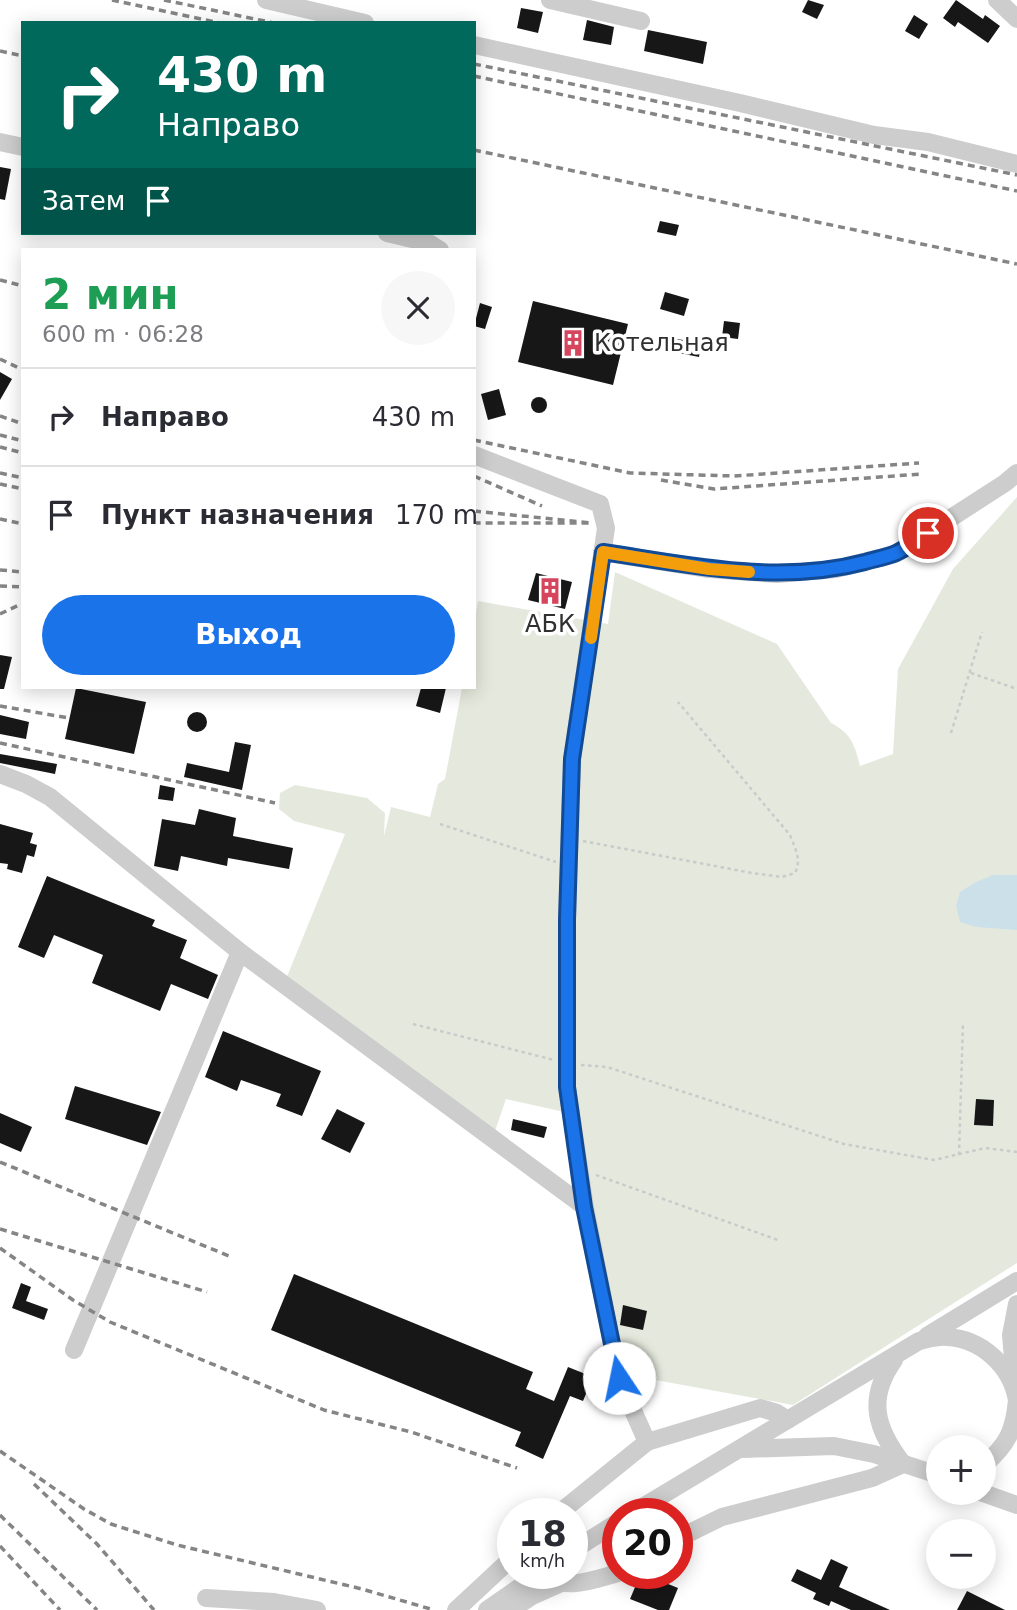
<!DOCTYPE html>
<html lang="ru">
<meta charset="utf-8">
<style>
:root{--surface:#fff;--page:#f7f7f7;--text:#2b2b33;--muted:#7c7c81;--line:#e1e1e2;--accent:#1a73e8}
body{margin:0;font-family:"DejaVu Sans",sans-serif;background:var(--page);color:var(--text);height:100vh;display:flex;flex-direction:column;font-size:26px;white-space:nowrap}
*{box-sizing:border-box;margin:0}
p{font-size:23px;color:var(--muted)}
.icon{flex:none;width:38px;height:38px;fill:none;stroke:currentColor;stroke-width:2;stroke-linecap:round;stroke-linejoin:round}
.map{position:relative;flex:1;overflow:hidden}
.details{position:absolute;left:21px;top:248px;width:455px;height:441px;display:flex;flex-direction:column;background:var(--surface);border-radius:0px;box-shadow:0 4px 18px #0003}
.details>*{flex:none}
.guide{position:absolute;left:21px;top:21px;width:455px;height:214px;border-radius:0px;box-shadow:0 4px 18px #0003;background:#00695c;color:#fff;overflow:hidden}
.tools{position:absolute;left:926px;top:1435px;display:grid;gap:14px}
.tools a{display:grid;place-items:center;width:70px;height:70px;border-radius:50%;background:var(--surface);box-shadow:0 4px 18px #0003;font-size:35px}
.speed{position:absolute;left:497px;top:1498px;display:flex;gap:14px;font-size:35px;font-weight:700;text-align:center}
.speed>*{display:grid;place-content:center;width:91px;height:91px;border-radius:50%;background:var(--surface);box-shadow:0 4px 18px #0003;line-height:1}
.speed small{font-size:18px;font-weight:400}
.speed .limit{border:10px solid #d22;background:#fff;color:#111}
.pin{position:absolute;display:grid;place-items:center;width:60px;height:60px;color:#fff;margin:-30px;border:4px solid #fff;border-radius:50%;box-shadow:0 2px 7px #0007}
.me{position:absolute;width:77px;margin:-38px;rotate:349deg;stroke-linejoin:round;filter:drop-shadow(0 0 5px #0008)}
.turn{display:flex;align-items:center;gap:24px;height:147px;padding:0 21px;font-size:32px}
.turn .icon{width:91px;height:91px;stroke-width:2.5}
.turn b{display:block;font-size:49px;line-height:60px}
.then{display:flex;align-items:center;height:66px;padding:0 21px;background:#0003;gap:14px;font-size:26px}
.round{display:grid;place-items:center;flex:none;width:74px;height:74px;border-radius:37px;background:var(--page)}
.summary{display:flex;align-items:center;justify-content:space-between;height:119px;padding:0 21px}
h1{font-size:42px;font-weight:600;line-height:52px;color:#1e9e55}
.primary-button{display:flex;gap:14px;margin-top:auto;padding:14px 21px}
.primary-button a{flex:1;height:80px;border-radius:42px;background:var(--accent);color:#fff;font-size:28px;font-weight:600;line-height:80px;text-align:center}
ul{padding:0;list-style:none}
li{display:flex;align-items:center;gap:21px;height:98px;padding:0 21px;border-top:2px solid var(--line)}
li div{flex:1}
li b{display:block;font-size:26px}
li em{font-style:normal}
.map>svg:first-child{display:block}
</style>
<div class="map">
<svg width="1017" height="1610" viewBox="0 0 1017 1610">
<rect width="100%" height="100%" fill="#fff"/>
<path fill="#e5e9dd" d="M1017,497V1263L793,1405L628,1375L587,1178L578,1115L506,1099L494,1134L286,979L345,834L294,821L279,809L280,793L295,785L367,798L385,813L384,836L391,807L430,817L438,784L445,779L462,688H474V624L478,601L608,624L615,572L777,644L831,723C851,733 855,745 860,766L893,754L898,669L953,569Z"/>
<path fill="#cbe0e8" d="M993,875H1017V930L976,927L960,922L956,906L960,892L976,882Z"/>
<g fill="#171717">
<path d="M808,0L824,5L817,19L802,12Z"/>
<path d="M956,0L983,19L985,15L1000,26L988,43L958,22L955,27L943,18Z"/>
<path d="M521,8L543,12L538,33L517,28Z"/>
<path d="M914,15L928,24L919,39L905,31Z"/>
<path d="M587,20L614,27L611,45L583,40Z"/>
<path d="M648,30L707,42L703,64L644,51Z"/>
<path d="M0,167L11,169L5,200L0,199Z"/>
<path d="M660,221L679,225L676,236L657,232Z"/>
<path d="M665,292L689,299L684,316L660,309Z"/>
<path d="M533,301L628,324L613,385L518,362Z"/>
<path d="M480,303L492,307L485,329L474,326Z"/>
<path d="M724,321L740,323L738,339L722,337Z"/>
<path d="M677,339L701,343L699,357L674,352Z"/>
<path d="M0,372L12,379L0,400Z"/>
<path d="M499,389L506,415L488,420L481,394Z"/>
<circle cx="539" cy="405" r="8"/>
<path d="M536,573L572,582L565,609L528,600Z"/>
<path d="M0,655L12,657L4,689H0Z"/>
<path d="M76,688L146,702L134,754L65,739Z"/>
<path d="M421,688H446L440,713L416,706Z"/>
<circle cx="197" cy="722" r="10"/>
<path d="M0,715L29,722L26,739L0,734Z"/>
<path d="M235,742L251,745L242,790L184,777L187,763L229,772Z"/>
<path d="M0,754L57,764L55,774L0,763Z"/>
<path d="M160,785L175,788L173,801L158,799Z"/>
<path d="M199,809L236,818L233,836L293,848L289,869L228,858L227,866L181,856L178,871L154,866L162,819L195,825Z"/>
<path d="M0,824L33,833L30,843L37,845L34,857L27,855L22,873L7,869L8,864L0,863Z"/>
<path d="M47,876L155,920L152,926L187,940L180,958L218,975L208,999L171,984L160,1011L92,983L103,955L54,935L44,958L18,947Z"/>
<path d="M223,1031L321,1071L302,1116L276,1106L281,1094L241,1080L237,1091L205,1077Z"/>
<path d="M75,1086L161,1112L147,1145L65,1119Z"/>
<path d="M976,1099L994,1100L993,1126L974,1125Z"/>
<path d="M337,1109L365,1123L350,1153L321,1139Z"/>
<path d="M0,1113L32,1127L21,1152L0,1143Z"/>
<path d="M513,1119L547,1127L544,1138L511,1130Z"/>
<path d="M294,1274L533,1372L526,1389L554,1401L568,1367L593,1377L583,1401L570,1396L543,1459L515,1446L521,1432L271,1330Z"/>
<path d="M21,1283L31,1287L26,1301L48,1309L44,1320L12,1308Z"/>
<path d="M623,1305L647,1311L643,1330L620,1325Z"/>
<path d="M831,1559L848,1567L839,1587L890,1610H851L831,1601L829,1606L813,1599L816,1593L791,1581L797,1569L821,1580Z"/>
<path d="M641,1573L678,1588L669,1610H658L630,1599Z"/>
<path d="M967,1591L1005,1610H957Z"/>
</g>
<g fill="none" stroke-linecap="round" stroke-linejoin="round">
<g stroke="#cacaca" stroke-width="2.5" stroke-dasharray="3.5 3.5" stroke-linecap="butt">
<path d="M971,673L1017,689"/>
<path d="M951,733L982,632"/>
<path d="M440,824L556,862"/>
<path d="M583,841L752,873L782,877L795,873C802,860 795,848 790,835L678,702"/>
<path d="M413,1024L554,1060"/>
<path d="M581,1065L607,1067L844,1144L934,1160L985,1148L1017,1152"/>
<path d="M959,1155L963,1022"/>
<path d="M596,1175L778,1240"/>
</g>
<g stroke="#cdcdcd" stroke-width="18">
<path d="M266,0L365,23"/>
<path d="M550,0L641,21"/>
<path d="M997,0L1017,19"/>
<path d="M474,45L740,103L874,135L928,142L1017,164"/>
<path d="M0,142L23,147"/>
<path d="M387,233L429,243L440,250"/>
<path d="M474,455L600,504L606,528L572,759L567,920V1087L585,1207L619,1379L647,1442L760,1408L777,1413L788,1420"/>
<path d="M602,552L709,569L777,574L836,569L895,554L1005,483L1017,473"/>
<path d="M0,774L26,784L50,797L240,952L585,1207"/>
<path d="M927,1336L1017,1281"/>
<path d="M74,1350L240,952"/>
<path d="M1015,1382L1011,1335L1017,1304"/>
<path d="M743,1449L834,1446L874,1454L938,1475"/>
<path d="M984,1465C1008,1444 1014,1431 1017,1400"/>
<path d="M983,1493L1017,1505"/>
<path d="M558,1514L647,1442"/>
<path d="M631,1514L919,1341C928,1339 938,1336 947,1337C982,1339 1011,1366 1017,1400"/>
<path d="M677,1539L722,1517L872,1478L903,1464C875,1428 867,1398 894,1360"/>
<path d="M572,1551L618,1522"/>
<path d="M542,1573C565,1592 592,1580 618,1573"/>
<path d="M206,1598L274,1602L317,1610"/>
<path d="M456,1610L513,1557"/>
<path d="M487,1610L540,1573"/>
<path d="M511,1610L532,1596L559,1584"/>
</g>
<g stroke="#858585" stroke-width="3.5" stroke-dasharray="7 5" stroke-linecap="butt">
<path d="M112,0L220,23"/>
<path d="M164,0L274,23"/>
<path d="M0,51L23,56"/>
<path d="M474,64L1017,175"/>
<path d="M474,76L1017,191"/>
<path d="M474,150L1017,264"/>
<path d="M0,280L23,286"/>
<path d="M0,359L23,370"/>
<path d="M0,416L23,424"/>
<path d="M0,435L23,441"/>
<path d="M474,440L630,473L734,476L919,463"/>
<path d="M0,447L23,453"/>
<path d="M0,473L23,478"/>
<path d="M474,476L542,506"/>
<path d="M661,480L714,489L921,474"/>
<path d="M0,484L23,489"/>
<path d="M474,511L591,523H474"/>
<path d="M0,519L23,524"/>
<path d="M0,570L23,572"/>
<path d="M0,586L23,587"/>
<path d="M0,614L23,603"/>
<path d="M0,706L69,718"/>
<path d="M0,743L275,803"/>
<path d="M0,1162L229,1256"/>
<path d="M0,1229L207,1292"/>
<path d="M0,1248L73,1300L110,1322L324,1410L411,1432L517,1468"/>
<path d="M0,1451L84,1509L111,1524L177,1545L362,1589L434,1610"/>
<path d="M34,1484L97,1544L154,1610"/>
<path d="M0,1515L97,1610"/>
<path d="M0,1546L60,1610"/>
</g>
</g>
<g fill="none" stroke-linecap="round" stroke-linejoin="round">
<defs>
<path id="route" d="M619,1378L584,1207L567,1087V920L572,759L603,552C690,565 778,585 865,562C875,559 887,557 896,553C907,548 918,539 928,533"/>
</defs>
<use href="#route" stroke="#114b97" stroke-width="18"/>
<use href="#route" stroke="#1a73e8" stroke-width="12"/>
<path stroke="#f59e0b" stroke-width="12" d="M591,638L603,552L709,569L749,572"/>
</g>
<defs>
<symbol id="building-bare" viewBox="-9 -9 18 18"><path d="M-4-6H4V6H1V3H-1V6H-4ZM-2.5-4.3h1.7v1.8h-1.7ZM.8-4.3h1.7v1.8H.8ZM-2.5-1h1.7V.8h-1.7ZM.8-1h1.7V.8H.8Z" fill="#d5455e" stroke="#fff" stroke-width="2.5" paint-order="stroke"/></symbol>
</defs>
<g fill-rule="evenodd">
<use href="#building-bare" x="554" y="324" width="38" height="38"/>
<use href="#building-bare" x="531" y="572" width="38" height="38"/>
</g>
<g text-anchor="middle" stroke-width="7" stroke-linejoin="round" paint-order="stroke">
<g font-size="24" fill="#303030" stroke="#fff" text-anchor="start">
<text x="594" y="351">Котельная</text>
<text x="550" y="632" text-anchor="middle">АБК</text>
</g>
</g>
</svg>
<div class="tools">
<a>+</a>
<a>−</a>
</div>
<div class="speed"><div>18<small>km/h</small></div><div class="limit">20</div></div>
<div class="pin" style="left:928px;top:533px;background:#d93025"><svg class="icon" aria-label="arrive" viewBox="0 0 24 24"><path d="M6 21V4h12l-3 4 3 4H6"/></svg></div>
<svg class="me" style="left:619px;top:1378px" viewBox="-20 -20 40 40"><circle r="19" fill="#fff"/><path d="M0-13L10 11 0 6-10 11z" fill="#1a73e8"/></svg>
<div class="guide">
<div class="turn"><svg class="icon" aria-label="right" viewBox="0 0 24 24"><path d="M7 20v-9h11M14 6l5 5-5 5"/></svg><div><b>430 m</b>Направо</div></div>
<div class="then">Затем<svg class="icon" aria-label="arrive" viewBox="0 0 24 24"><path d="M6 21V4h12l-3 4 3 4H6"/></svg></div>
</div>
<section class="details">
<div class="summary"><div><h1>2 мин</h1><p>600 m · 06:28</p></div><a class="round"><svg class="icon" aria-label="close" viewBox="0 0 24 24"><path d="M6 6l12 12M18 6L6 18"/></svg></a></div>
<ul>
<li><svg class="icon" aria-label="right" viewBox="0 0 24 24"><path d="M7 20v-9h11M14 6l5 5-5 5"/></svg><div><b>Направо</b></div><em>430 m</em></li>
<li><svg class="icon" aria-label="arrive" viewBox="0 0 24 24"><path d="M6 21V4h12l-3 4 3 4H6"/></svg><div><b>Пункт назначения</b></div><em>170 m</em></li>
</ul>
<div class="primary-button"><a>Выход</a></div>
</section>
</div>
